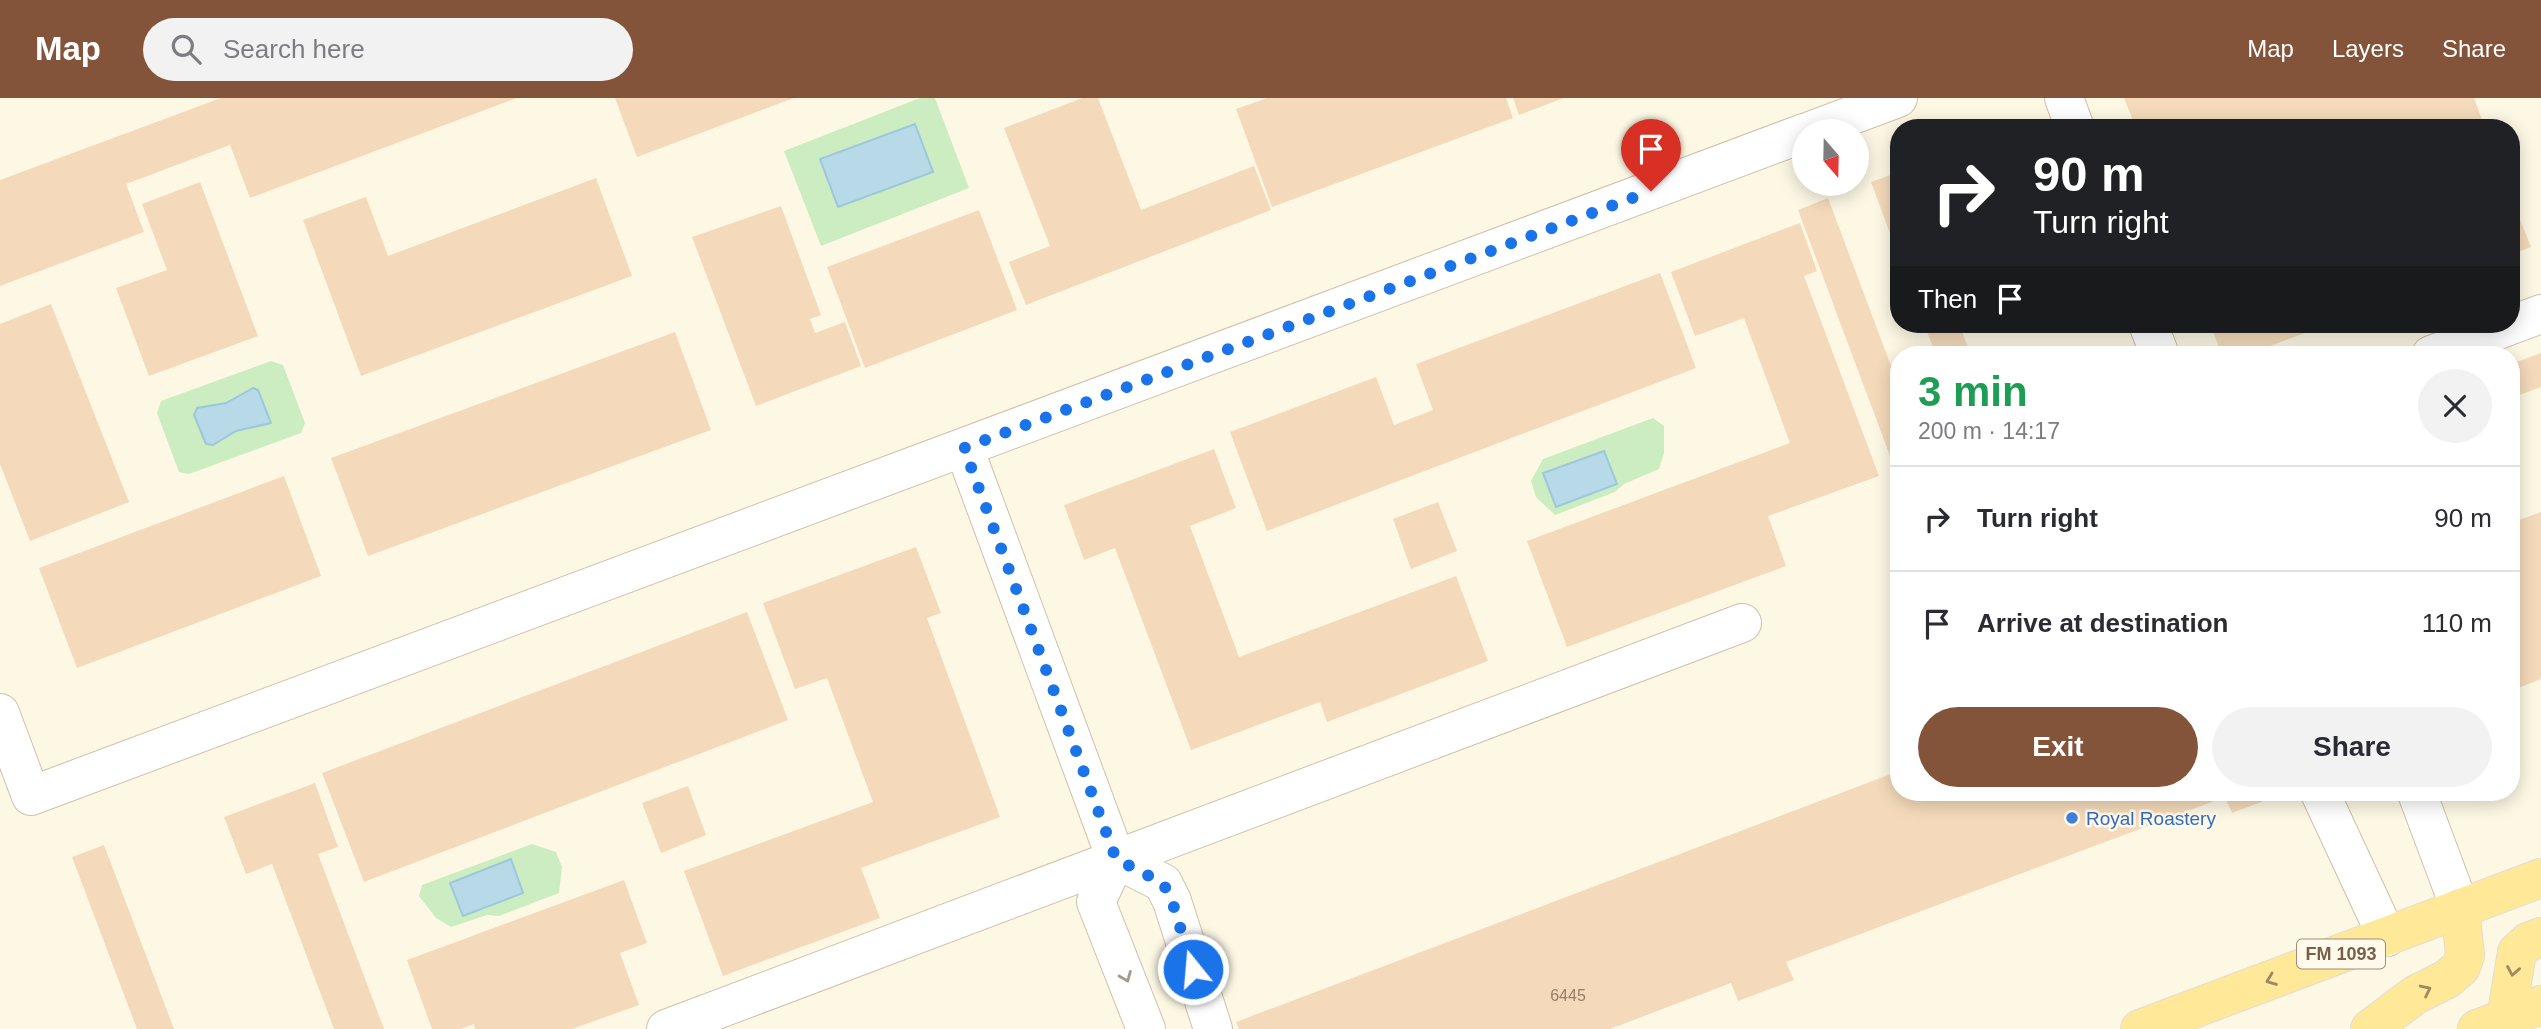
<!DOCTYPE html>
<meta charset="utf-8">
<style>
:root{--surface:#fff;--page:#f2f2f3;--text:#2b2b33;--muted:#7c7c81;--line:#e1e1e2;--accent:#83533a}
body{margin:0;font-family:Helvetica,sans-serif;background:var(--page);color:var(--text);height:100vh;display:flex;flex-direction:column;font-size:26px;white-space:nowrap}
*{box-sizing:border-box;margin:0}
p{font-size:23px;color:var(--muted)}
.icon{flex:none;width:38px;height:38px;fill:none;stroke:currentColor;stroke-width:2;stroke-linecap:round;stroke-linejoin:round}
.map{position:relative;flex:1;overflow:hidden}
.sheet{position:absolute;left:1890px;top:248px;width:630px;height:455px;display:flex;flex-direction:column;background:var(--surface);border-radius:28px;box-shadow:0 4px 18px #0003}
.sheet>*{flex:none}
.top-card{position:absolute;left:1890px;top:21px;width:630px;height:214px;border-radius:28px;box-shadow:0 4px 18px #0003;background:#202124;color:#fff;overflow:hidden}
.needle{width:46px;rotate:160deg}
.buttons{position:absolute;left:1792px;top:21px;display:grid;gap:14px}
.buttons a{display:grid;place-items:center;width:77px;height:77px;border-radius:50%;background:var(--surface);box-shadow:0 4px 18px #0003;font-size:35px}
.pin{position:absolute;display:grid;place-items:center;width:60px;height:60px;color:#fff;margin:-72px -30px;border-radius:50% 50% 50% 0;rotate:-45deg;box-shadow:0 0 7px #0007}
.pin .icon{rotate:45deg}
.me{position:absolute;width:77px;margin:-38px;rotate:343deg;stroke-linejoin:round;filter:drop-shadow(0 0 5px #0008)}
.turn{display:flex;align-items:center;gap:24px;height:147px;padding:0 28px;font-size:32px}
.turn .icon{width:91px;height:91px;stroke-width:2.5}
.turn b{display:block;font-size:49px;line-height:60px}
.then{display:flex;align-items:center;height:66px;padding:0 28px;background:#0003;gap:14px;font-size:26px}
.round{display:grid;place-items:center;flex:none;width:74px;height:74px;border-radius:37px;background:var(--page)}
.headline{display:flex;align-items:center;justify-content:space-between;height:119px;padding:0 28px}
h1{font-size:42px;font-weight:700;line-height:52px;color:#1e9e55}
.cta{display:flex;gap:14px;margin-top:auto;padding:14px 28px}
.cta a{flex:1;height:80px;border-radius:42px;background:var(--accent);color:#fff;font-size:28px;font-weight:700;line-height:80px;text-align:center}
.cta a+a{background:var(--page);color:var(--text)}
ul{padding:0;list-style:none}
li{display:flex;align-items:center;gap:21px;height:105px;padding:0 28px;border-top:2px solid var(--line)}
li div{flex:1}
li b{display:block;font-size:26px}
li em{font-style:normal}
header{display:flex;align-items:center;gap:42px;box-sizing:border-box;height:98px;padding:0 35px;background:var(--accent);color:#fff}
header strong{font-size:33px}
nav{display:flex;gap:38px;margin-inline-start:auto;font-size:24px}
.search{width:490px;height:63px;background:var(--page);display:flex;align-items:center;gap:18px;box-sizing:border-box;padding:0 24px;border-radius:38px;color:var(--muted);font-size:26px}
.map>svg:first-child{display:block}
</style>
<header>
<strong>Map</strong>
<div class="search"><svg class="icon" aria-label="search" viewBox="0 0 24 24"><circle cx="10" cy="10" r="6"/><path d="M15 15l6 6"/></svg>Search here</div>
<nav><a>Map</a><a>Layers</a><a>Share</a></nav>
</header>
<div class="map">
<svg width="2541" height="931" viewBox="0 0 2541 931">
<rect width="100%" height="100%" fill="#fdf8e4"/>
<g fill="#ccecc1">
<path d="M920,0H935L969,90L821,148L784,53Z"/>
<path d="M271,263L283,267L305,325L301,335L189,376L179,374L157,315L161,303Z"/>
<path d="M1653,320L1664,328V355L1659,371L1624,386L1615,394L1555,417L1536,399L1531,383L1543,361Z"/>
<path d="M532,746L556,754L562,769L559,795L499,818L487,817L451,829L436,820L419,798L422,787Z"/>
</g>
<g fill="#b7d9e8" stroke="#9dc7db" stroke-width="2">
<path d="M915,26L933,74L838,109L820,61Z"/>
<path d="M253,290L258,292L271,325L236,333L213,347L206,346L194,317L197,310L226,305Z"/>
<path d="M1604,353L1617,386L1556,409L1543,375Z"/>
<path d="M511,761L523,795L463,818L450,785Z"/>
</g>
<g fill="#f4daba">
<path d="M221,0H517L250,100L230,47L126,86L144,134L0,188V82Z"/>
<path d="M615,0H794L637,59Z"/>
<path d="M1082,0H1098L1141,112L1254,68L1271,112L1026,207L1009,164L1050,148L1004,30Z"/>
<path d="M1267,0H1506L1513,20L1272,109L1236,11Z"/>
<path d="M1513,0H1564L1519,17Z"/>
<path d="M2124,0H2474L2485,30H2136Z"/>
<path d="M1899,74V157H1898L1871,84Z"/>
<path d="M596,80L632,178L361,278L303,122L366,99L388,158Z"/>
<path d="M200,84L258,238L149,278L116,190L167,172L142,106Z"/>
<path d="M2511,99L2531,149L2511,157Z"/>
<path d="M1828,100L1899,289V382L1798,112Z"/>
<path d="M781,108L821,217L810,221L815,235L845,224L861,268L756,308L692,139Z"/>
<path d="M979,112L1017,212L865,270L827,169Z"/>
<path d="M1800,125L1817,173L1804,178L1879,378L1768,418L1786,468L1567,549L1527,443L1790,345L1744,220L1695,238L1671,174Z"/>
<path d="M1660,175L1696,270L1267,433L1230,334L1376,279L1394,327L1433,312L1416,266Z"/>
<path d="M51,206L129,404L30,443L0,366V226Z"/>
<path d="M1924,226H1959L1971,257H1936Z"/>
<path d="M2210,226H2329L2246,257H2222Z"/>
<path d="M675,234L711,332L368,458L331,360Z"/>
<path d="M2541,255V289L2511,300V266Z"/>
<path d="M1214,351L1236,410L1190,428L1239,559L1456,478L1488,563L1327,624L1320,604L1191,652L1115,450L1084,462L1064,407Z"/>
<path d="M284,378L321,478L77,570L39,470Z"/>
<path d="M1438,404L1457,453L1411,471L1393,421Z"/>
<path d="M2541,414V581L2511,593V425Z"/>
<path d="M916,449L941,515L927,520L1000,719L861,770L880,820L723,878L684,773L873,704L827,580L795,591L763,505Z"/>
<path d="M747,514L788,622L364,784L322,675Z"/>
<path d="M1899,673V695H2285L2232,715L2225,699L1786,864L1794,882L1738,903L1731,885L1610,931H1239L1236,924Z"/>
<path d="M315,685L338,749L318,756L384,931H334L272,766L246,776L224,719Z"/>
<path d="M688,688L706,737L661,755L642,705Z"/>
<path d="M104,747L174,931H137L72,759Z"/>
<path d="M624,782L647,845L620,855L639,907L572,931H475L474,926L461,931H432L407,862Z"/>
</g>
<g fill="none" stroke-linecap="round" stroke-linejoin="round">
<defs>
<g id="minor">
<path d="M2064,0L2075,30"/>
<path d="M1810,33L1898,0"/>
<path d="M2148,226L2160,257"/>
<path d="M2431,257L2541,216"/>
<path d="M964,350L1116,761L1163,785L1172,803L1213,931"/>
<path d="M0,615L31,698L1804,35"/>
<path d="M2320,695L2387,839"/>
<path d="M2417,695L2460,810"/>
<path d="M1116,761L1096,804L1146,931"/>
<path d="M666,931L1742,525"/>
</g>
<g id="major">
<path d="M2506,921L2517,854L2528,844L2541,839"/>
<path d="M2140,931L2541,780"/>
<path d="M2370,931L2415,897L2447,881L2461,869L2465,857L2460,810"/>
<path d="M2477,931L2541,907"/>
</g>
</defs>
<use href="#minor" stroke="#d0c0aa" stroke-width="40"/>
<use href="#major" stroke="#e1dcd7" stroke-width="40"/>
<use href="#minor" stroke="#fff" stroke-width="38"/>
<use href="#major" stroke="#ffe999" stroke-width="38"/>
</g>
<defs><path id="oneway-chevron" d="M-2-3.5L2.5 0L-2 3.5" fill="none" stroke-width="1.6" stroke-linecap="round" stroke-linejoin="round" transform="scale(1.75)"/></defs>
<g stroke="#a08960">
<use href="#oneway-chevron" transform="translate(2513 873) rotate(100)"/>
<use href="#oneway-chevron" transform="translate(2271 882) rotate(159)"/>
<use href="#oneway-chevron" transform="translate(2426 892) rotate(-26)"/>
</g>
<use stroke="#a79888" href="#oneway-chevron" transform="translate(1126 879) rotate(68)"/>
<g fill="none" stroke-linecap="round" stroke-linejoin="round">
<path stroke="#1a73e8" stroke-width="12" stroke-dasharray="0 21.6" d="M1193,871L1172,803L1163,785L1116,761L964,350L1651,93"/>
</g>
<circle fill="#3f7fe0" stroke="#fffaeb" stroke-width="2.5" cx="2072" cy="720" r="7"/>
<g text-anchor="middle" stroke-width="5" stroke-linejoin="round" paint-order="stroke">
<g font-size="16" fill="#977e64">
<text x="1568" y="903">6445</text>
</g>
<rect fill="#fffaeb" stroke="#a08e79" stroke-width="2" x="2297" y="841.5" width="88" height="29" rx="5"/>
<g font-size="18" font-weight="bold" fill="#786048">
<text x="2341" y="862">FM 1093</text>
</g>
<g font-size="19" fill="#366cbe" stroke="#fffaeb" text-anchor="start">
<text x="2086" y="727">Royal Roastery</text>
</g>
</g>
</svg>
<div class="buttons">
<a><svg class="needle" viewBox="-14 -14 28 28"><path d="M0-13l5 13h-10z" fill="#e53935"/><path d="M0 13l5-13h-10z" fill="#7c7c81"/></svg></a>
</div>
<div class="pin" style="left:1651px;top:93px;background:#d93025"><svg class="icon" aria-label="arrive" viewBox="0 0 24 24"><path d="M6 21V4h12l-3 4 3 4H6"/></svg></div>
<svg class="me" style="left:1193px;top:871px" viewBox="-20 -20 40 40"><circle r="17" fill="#1a73e8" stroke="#fff" stroke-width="3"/><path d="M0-11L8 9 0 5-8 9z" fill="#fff"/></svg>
<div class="top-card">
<div class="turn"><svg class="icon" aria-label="right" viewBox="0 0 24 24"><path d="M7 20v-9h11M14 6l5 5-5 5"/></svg><div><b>90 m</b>Turn right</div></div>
<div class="then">Then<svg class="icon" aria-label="arrive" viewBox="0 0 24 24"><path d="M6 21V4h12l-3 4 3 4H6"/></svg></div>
</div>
<section class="sheet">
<div class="headline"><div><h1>3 min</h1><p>200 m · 14:17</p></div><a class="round"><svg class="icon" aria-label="close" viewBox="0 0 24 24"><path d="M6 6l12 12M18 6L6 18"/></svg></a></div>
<ul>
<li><svg class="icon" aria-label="right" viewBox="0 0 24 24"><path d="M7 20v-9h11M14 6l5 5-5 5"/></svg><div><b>Turn right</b></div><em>90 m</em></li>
<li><svg class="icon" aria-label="arrive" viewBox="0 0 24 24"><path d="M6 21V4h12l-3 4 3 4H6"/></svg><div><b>Arrive at destination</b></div><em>110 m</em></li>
</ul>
<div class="cta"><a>Exit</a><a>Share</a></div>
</section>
</div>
